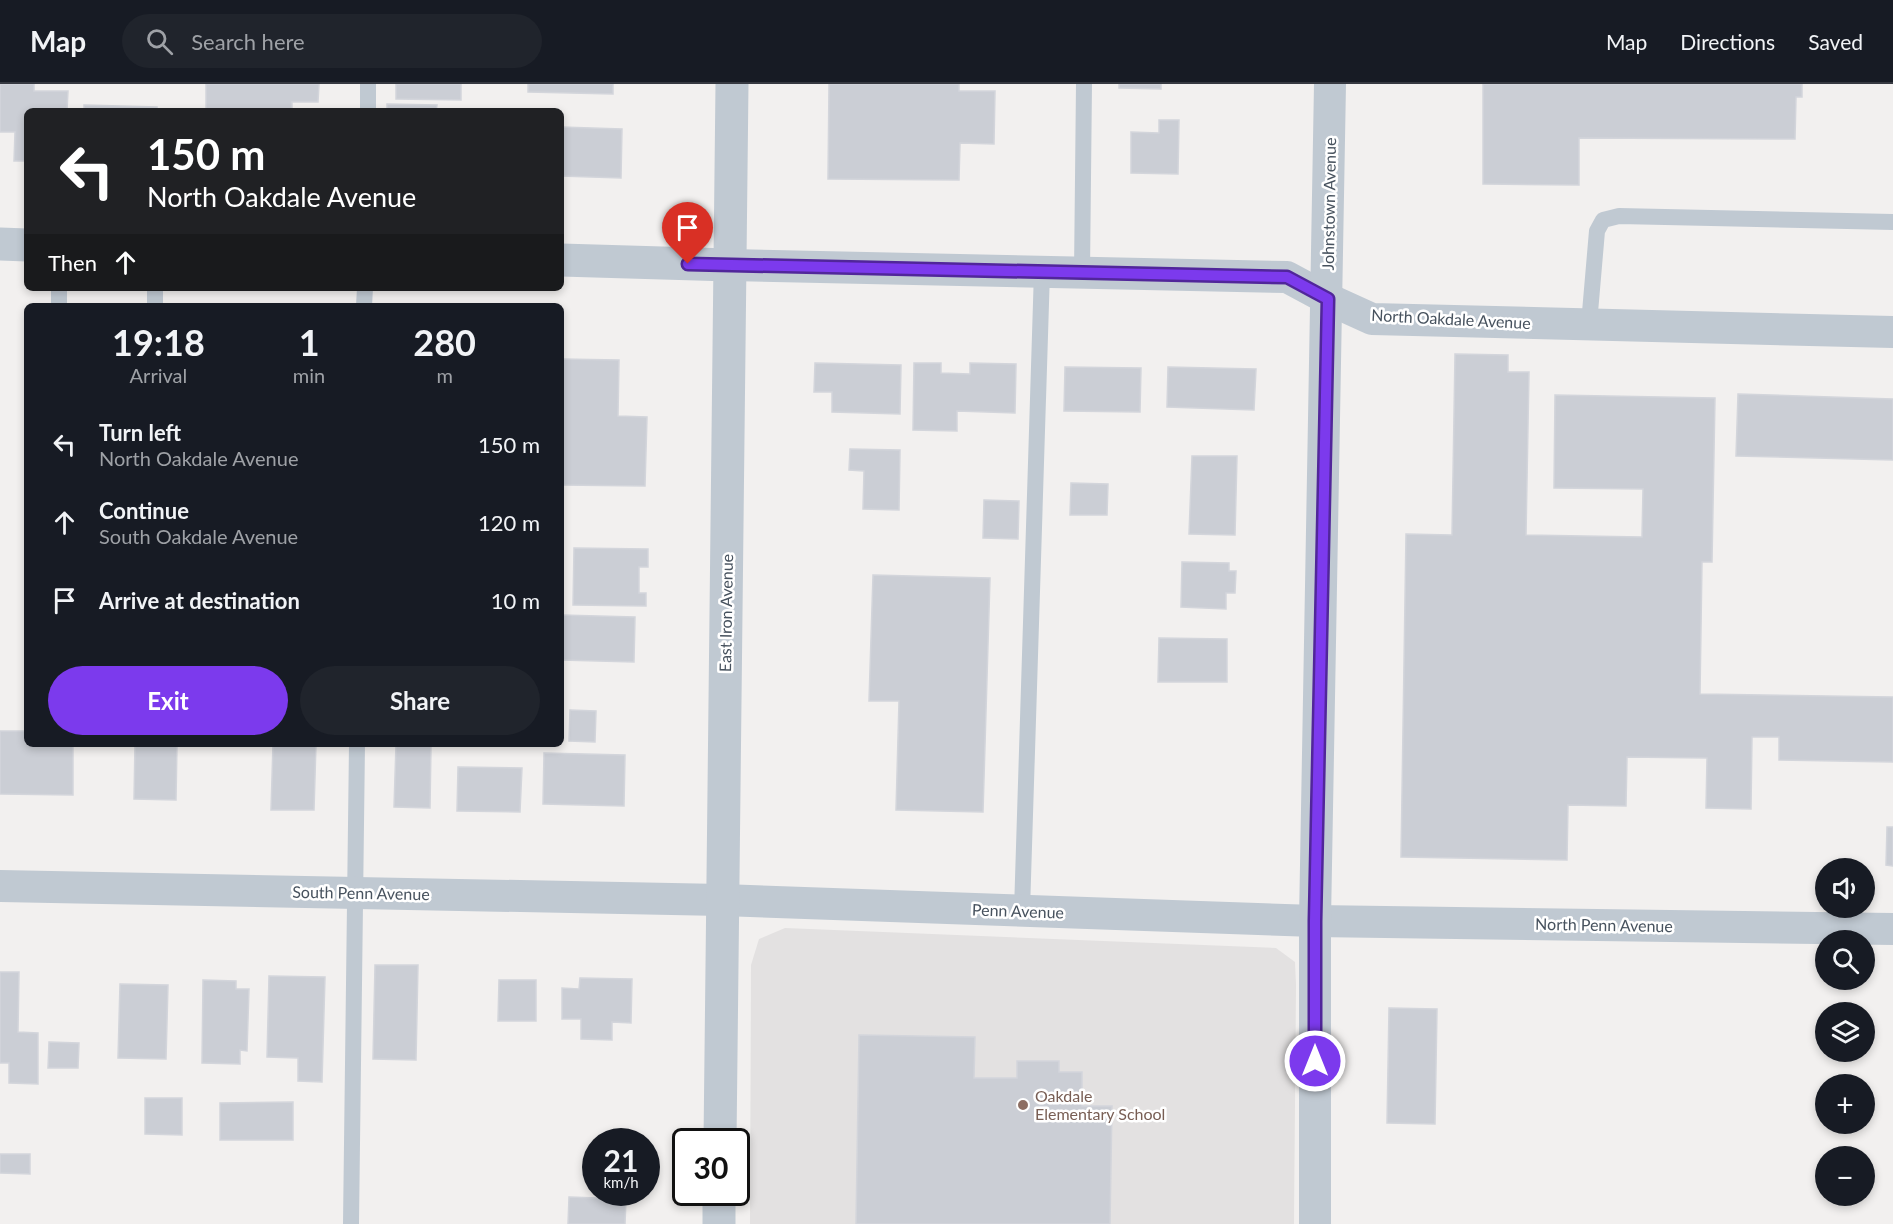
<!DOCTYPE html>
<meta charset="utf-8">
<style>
:root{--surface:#171b24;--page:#20242c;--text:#f1f3f6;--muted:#9ea1a6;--line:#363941;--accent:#7c3aed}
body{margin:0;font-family:Lato,sans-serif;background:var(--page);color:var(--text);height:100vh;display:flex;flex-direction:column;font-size:22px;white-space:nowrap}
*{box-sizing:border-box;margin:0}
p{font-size:20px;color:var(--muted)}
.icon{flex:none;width:33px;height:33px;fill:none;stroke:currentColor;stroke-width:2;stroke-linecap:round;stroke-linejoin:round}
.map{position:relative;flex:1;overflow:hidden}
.side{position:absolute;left:24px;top:219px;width:540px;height:444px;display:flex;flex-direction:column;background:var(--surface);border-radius:9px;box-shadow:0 3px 9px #0003}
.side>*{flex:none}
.top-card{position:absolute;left:24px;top:24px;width:540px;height:183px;border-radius:9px;box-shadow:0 3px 9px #0003;background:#202124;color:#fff;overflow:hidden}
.fabs{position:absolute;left:1815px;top:774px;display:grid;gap:12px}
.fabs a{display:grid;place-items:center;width:60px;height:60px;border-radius:50%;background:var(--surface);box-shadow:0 3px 9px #0003;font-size:30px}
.speed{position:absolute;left:582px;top:1044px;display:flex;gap:12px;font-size:30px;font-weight:700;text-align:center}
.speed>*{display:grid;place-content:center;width:78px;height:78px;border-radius:50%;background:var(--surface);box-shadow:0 3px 9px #0003;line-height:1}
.speed small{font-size:15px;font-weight:400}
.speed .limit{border:3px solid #111;border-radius:9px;background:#fff;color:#111}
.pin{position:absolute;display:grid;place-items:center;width:51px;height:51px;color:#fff;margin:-62px -26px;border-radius:50% 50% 50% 0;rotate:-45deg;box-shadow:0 0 6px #0007}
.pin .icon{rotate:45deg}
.me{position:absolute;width:66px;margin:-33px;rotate:0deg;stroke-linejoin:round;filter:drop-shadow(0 0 4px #0008)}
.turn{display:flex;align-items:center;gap:21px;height:126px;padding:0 24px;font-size:27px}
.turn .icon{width:78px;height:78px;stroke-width:2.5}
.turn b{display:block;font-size:42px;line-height:51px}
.then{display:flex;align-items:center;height:57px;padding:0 24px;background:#0003;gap:12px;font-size:22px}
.eta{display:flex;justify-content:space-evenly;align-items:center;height:102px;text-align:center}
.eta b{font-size:36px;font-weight:700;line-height:42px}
.primary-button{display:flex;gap:12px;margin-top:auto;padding:12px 24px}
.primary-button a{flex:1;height:69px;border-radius:36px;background:var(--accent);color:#fff;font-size:24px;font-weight:700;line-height:69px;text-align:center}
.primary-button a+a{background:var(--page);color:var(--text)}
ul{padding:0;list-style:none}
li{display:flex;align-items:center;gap:18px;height:78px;padding:0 24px}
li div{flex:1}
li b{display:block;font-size:22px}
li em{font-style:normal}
header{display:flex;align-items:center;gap:36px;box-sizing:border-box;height:84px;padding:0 30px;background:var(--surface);border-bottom:2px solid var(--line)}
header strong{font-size:28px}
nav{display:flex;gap:33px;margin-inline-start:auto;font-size:21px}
.search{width:420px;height:54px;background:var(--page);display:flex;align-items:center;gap:15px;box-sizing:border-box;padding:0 21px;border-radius:33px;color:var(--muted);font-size:22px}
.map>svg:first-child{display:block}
</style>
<header>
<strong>Map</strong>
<div class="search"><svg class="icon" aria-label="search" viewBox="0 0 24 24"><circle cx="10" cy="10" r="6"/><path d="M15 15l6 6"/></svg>Search here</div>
<nav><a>Map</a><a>Directions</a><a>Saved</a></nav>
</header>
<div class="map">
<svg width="1893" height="1140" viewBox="0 0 1893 1140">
<rect width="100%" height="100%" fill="#f2f0ef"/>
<path fill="#e3e1e1" d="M785,844L1276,864L1295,878L1296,901L1294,1140H750L751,881L759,855Z"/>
<g fill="#cbced5" stroke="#d3d5db" stroke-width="1.5">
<path d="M0,0H34V7H68L67,27H27V77H14L15,48H0Z"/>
<path d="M206,0H319L318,18H292V27H206Z"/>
<path d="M396,0H461V16L396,15Z"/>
<path d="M528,0H613V10L528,8Z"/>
<path d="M829,0H959V7H995L994,60L960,59L959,96L828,95Z"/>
<path d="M1119,0H1161V5L1119,4Z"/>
<path d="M1483,0H1802V13H1796L1795,55L1579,54V101L1483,100Z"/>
<path d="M387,20L437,21L436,27H387Z"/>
<path d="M84,21L157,23V27H84Z"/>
<path d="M1159,36H1179L1178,90L1131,89V48L1159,49Z"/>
<path d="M561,43L622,45L621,94L561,92Z"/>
<path d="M1455,270L1508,271V288H1529L1526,451L1642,453L1643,405L1554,404L1555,311L1715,314L1712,478H1702L1700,610L1893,613V678L1779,676V653H1752L1751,725L1706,724L1707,674L1627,673L1626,722L1568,721L1567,776L1401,773L1406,450L1452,451Z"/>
<path d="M561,275L619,276L618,332L647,333L645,402L561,401Z"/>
<path d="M815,279L901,281L900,330L832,328V308H814Z"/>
<path d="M914,279H941V289L970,290V279L1016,280L1015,329L957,327V347L913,346Z"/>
<path d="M1065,283L1141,284L1140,328L1064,327Z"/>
<path d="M1168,283L1256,285L1254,326L1167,323Z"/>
<path d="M1738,310L1893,315V376L1736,372Z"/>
<path d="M850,365L900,366L899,426L863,425L864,387L849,386Z"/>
<path d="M1192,372H1237L1235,451L1189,450Z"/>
<path d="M1071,399L1108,400L1107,431H1070Z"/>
<path d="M984,416L1019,417L1018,455L983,454Z"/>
<path d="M574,464L648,465V483H639V509H646V522L573,521Z"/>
<path d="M1182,478L1229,479V487H1236L1235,509H1226V525L1181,523Z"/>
<path d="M873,491L990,494L983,728L896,726L899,617H869Z"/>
<path d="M561,531L635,533L634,578L561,576Z"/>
<path d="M1159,554L1227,555V598H1158Z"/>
<path d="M570,626L596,627L595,658L569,657Z"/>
<path d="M0,647H27V660H73V711L0,710Z"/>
<path d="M135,660H177L176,716L134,715Z"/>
<path d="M273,660H316L314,726H271Z"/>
<path d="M396,661L431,662L430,724L394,723Z"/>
<path d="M544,669L625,671L624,722L543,720Z"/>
<path d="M458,683L522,684L520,728L457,727Z"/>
<path d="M1887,743H1893V782L1886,781Z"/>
<path d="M375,881H418L416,976L373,975Z"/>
<path d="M0,888H19L18,948L38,949V1000L9,999V979H0Z"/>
<path d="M269,892L325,893L322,998L298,997V974L267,973Z"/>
<path d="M580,894L632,895L631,939L612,938V956L581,955V935H562V904L579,905Z"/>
<path d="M203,896L236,897V905H249L247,967L240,966V980L202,979Z"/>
<path d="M499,896H536V937H498Z"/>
<path d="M120,900L168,901L166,975L118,974Z"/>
<path d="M1389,924L1437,925L1435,1040L1387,1039Z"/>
<path d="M859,951L975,953L974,994H1017V977H1059V988H1082V1022H1112L1110,1140H856Z"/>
<path d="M49,958L79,959L78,984H48Z"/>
<path d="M145,1014H182V1051L145,1050Z"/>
<path d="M293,1018V1056H220V1019Z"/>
<path d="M0,1070H30V1090L0,1089Z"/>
<path d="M569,1113L626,1115L625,1140H568Z"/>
</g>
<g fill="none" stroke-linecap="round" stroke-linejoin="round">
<g stroke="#c0c9d2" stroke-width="16">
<path d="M368,27V0"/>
<path d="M1082,188L1084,0"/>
<path d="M59,204V222"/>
<path d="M155,222V204"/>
<path d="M364,222L365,204"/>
<path d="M1589,240L1597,147L1603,136L1619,132L1893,138"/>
<path d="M1022,827L1042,187"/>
<path d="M351,1140L357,660"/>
</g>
<g stroke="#c0c9d2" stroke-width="32">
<path d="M730,181L1287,193L1328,215L1372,235L1893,248"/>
<path d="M0,802L722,816L1315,837L1893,845"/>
<path d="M1315,1140V837L1330,0"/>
</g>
<g stroke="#c0c9d2" stroke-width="33">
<path d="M0,160L27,161"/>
<path d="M561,176L730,181"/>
<path d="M720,1058L732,0"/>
<path d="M719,1140V1108"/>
</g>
</g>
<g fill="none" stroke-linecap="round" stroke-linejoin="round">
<defs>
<path id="route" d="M688,180L1287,193L1328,215L1315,837V977"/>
</defs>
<use href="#route" stroke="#51269a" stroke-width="15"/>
<use href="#route" stroke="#7c3aed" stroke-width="10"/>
</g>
<circle fill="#8d6e63" stroke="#fff" stroke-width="2" cx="1023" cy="1021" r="6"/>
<g text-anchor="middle" stroke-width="5" stroke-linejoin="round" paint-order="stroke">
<g font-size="16" fill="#47525e" stroke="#fff">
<text transform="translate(1329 120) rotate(-89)" y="6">Johnstown Avenue</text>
<text transform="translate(1451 235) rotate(3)" y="6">North Oakdale Avenue</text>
<text transform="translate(726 529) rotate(-89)" y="6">East Iron Avenue</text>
<text transform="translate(361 809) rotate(1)" y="6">South Penn Avenue</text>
<text transform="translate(1018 827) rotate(2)" y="6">Penn Avenue</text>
<text transform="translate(1604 841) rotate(1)" y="6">North Penn Avenue</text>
</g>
<g font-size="16" fill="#785e54" stroke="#fff" text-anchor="start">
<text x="1035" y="1018">Oakdale<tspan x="1035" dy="18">Elementary School</tspan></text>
</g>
</g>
</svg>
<div class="fabs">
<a><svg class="icon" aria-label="sound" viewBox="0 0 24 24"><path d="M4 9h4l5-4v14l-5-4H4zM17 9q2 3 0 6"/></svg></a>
<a><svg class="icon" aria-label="search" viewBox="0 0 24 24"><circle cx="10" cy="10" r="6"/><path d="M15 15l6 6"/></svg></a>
<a><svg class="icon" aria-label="layers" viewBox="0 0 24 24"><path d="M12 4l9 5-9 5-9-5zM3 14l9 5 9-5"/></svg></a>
<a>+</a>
<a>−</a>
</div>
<div class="speed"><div>21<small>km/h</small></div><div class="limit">30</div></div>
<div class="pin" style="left:688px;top:180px;background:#d93025"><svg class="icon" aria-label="arrive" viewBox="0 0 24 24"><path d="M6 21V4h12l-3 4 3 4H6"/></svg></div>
<svg class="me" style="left:1315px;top:977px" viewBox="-20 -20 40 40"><circle r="17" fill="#7c3aed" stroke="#fff" stroke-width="3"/><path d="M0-11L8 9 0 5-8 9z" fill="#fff"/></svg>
<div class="top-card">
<div class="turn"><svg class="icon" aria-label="left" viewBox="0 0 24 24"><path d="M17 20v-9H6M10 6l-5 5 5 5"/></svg><div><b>150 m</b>North Oakdale Avenue</div></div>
<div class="then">Then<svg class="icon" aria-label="ahead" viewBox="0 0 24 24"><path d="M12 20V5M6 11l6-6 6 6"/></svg></div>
</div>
<section class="side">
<div class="eta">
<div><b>19:18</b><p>Arrival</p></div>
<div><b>1</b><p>min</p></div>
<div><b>280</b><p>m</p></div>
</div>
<ul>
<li><svg class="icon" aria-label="left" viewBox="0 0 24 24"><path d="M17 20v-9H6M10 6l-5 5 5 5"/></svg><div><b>Turn left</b><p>North Oakdale Avenue</p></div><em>150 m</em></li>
<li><svg class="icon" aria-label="ahead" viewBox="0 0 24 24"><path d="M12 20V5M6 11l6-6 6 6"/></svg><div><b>Continue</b><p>South Oakdale Avenue</p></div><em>120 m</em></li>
<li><svg class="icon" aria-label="arrive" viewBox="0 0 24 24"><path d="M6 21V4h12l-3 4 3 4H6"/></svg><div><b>Arrive at destination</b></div><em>10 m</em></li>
</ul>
<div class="primary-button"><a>Exit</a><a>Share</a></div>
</section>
</div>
